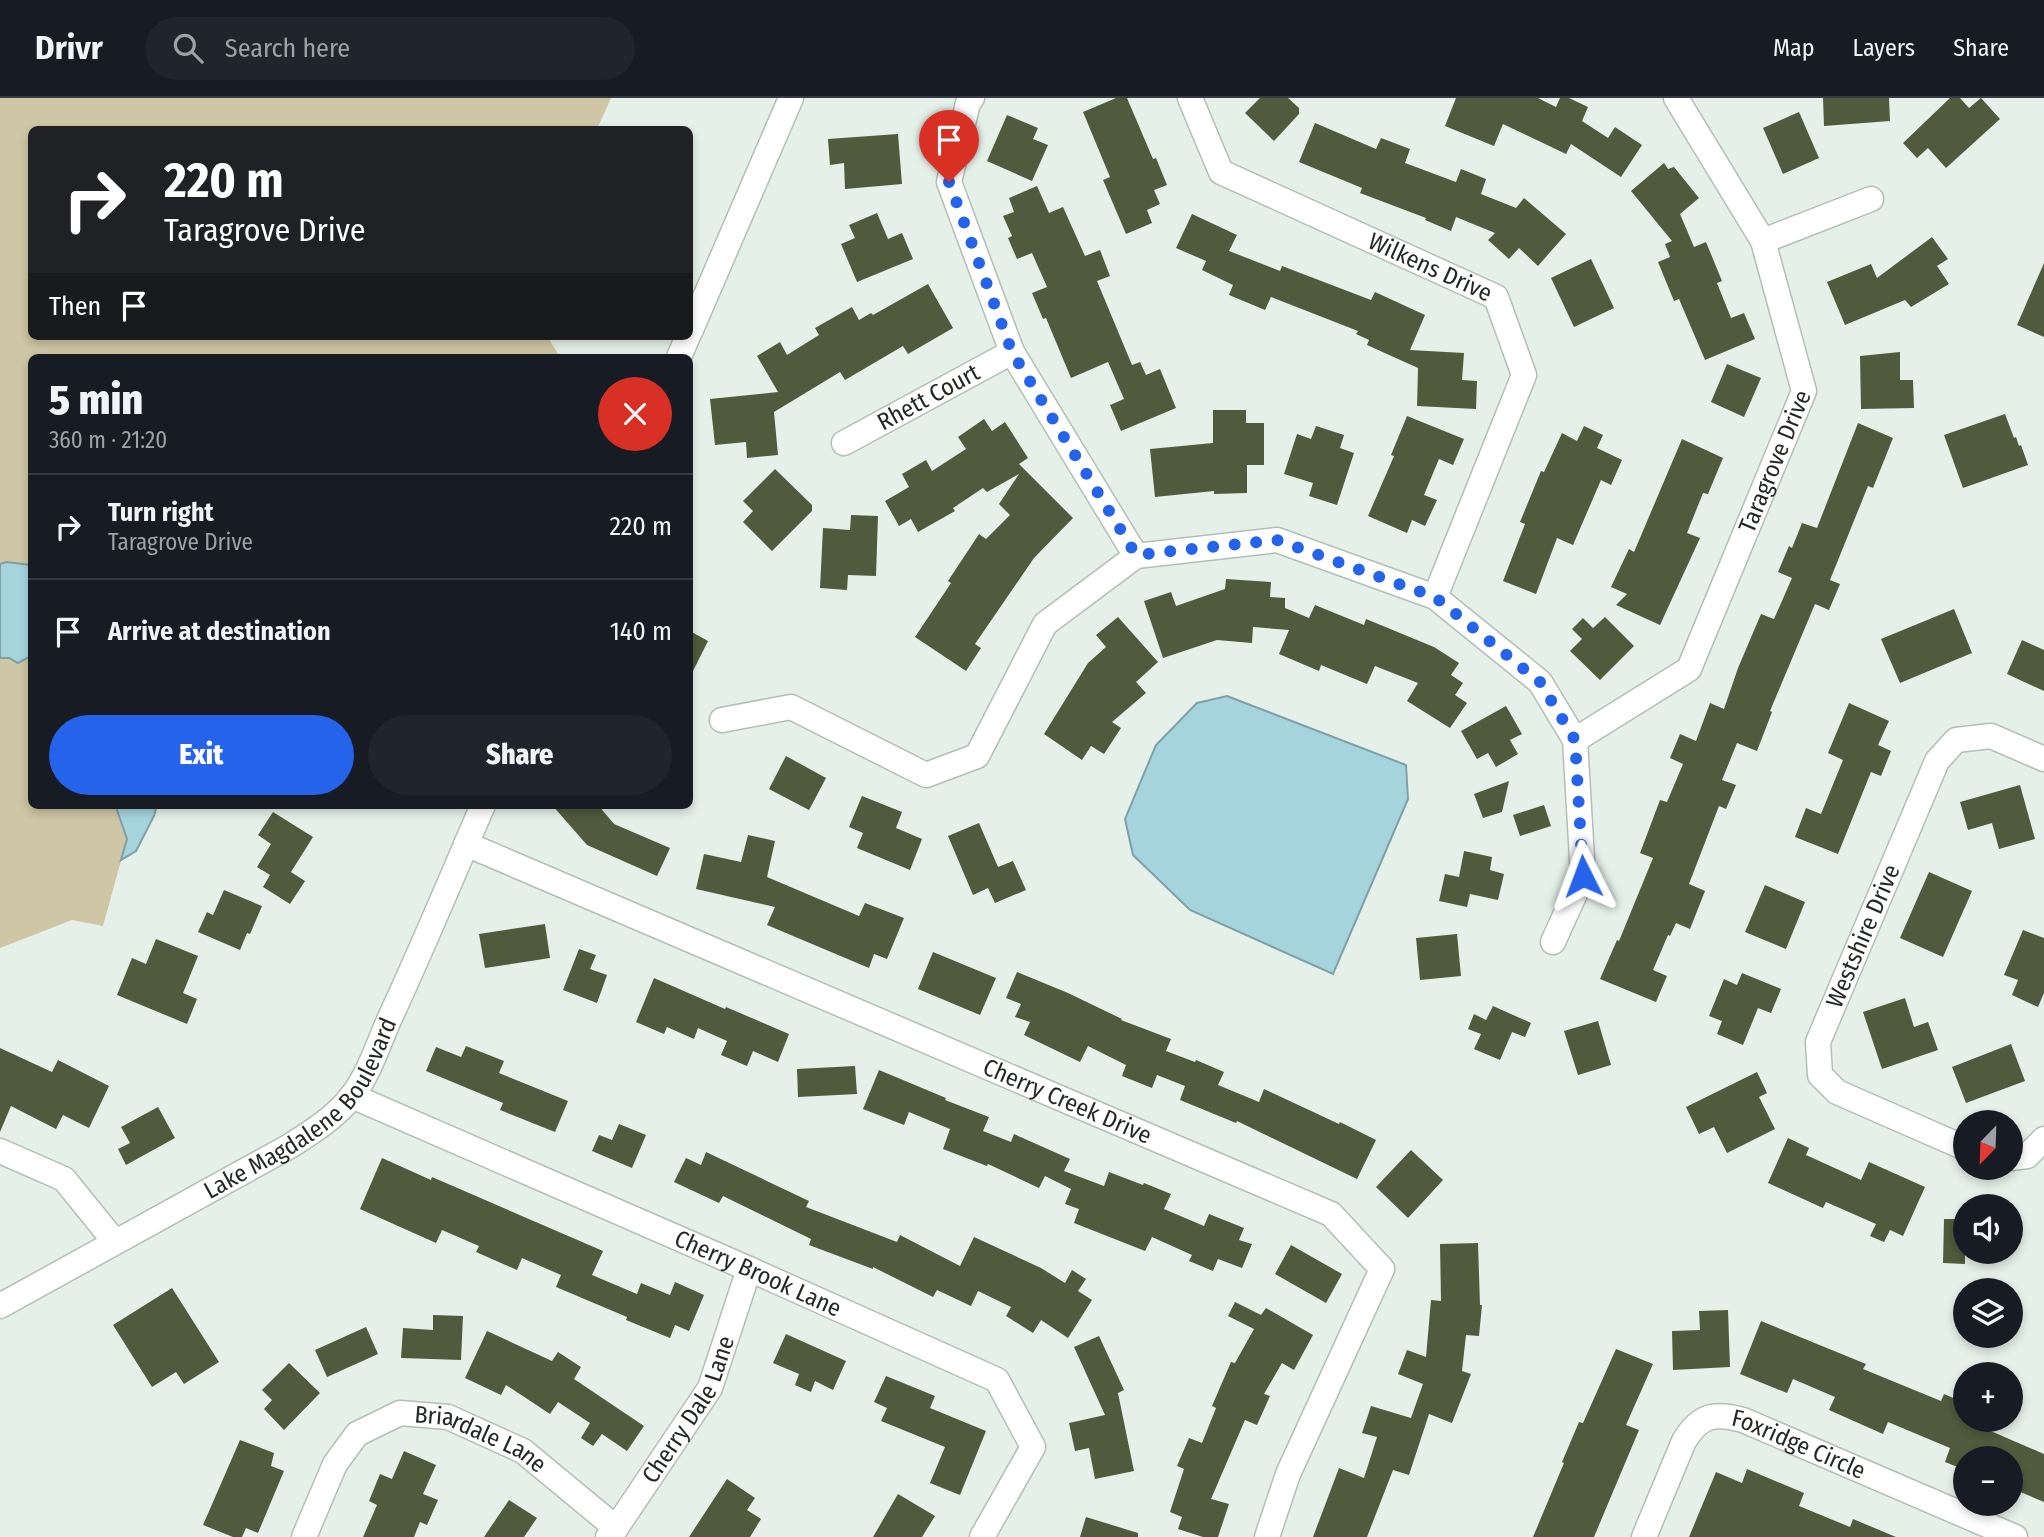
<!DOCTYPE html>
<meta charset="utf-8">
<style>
:root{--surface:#171b24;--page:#20242c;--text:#f1f3f6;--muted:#9ea1a6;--line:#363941;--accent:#2563eb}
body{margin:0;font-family:"Fira Sans Condensed",sans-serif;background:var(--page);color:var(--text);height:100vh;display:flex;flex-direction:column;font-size:26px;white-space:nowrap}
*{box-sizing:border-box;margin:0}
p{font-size:23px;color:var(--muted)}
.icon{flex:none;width:38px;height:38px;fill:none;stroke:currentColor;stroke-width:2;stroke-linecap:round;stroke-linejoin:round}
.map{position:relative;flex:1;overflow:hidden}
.side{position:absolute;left:28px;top:256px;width:665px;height:455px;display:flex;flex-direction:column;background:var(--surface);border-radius:10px;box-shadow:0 4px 10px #0003}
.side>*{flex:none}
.guide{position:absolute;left:28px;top:28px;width:665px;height:214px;border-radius:10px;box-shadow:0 4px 10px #0003;background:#202124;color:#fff;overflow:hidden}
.needle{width:46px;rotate:203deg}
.tools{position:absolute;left:1953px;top:1012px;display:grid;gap:14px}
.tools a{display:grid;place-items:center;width:70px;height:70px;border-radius:50%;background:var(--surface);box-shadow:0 4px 10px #0003;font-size:35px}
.pin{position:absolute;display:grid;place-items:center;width:60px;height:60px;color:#fff;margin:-72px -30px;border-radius:50% 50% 50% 0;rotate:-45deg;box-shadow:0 0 7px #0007}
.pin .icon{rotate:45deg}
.me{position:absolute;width:77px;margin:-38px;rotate:357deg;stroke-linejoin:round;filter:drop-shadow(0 0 5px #0008)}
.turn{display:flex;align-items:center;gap:24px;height:147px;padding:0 21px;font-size:32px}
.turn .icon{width:91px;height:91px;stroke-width:2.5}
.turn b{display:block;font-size:49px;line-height:60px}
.then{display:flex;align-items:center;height:66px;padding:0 21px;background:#0003;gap:14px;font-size:26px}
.round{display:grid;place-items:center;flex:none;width:74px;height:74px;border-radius:37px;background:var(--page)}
.headline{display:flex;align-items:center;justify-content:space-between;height:119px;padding:0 21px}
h1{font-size:42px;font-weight:800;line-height:52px}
.cta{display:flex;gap:14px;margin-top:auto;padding:14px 21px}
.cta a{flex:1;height:80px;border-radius:42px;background:var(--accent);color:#fff;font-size:28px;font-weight:800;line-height:80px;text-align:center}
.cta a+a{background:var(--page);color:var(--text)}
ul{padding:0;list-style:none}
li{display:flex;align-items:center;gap:21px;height:105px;padding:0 21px;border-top:2px solid var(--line)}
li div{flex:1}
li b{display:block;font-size:26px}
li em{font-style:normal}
header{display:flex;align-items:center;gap:42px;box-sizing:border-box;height:98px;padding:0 35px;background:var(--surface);border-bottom:2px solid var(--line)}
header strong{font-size:33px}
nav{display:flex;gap:38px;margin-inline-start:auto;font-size:24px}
.search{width:490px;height:63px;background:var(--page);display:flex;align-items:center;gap:18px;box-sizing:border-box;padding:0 24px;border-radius:38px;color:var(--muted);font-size:26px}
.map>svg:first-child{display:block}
</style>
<header>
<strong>Drivr</strong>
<div class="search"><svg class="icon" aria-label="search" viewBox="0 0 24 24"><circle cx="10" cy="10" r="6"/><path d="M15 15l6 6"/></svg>Search here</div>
<nav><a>Map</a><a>Layers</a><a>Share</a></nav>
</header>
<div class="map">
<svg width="2044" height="1439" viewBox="0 0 2044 1439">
<rect width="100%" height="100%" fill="#e5f1e8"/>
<g fill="#cec6a4">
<path d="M0,0H611L597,31L32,32V238H547L560,259H32L31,467L6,464L0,466Z"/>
<path d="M31,558L32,707H117V712L127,741L103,828L72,822L0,850V560H9L18,565Z"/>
</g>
<g fill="#a6d4dd" stroke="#7fa0a6" stroke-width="2">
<path d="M6,464L31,467V558L18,565L9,560H0V466Z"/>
<path d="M1227,598L1406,667L1408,701L1333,876L1190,812L1133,757L1125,721L1156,647L1197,605Z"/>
<path d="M117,707H157L154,718L136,753L121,762L127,741L117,712Z"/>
</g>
<g fill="#505b3d">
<path d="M1116,0H1127L1153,61L1156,60L1167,87L1154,92L1160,106L1147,112L1152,125L1126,136L1103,82L1110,79L1083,14Z"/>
<path d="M1260,0H1288L1299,10V16L1274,43L1245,15Z"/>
<path d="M1456,0H1538L1556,9L1560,0H1569L1588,9L1582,23L1608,40L1615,29L1642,47L1621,79L1571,46L1566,56L1503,26L1494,48L1445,28Z"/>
<path d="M1823,0H1889L1890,23L1824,28Z"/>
<path d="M1950,0H1960L1969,10L1981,0L2000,21L1946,70L1928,50L1917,60L1903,45Z"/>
<path d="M1799,14L1819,60L1783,76L1763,30Z"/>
<path d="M1007,17L1038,30L1033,41L1048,47L1032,83L987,63Z"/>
<path d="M1315,25L1376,51L1381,40L1410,51L1405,65L1456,84L1461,71L1486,81L1481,96L1516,110L1524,100L1566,136L1538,168L1519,150L1509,161L1488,142L1495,135L1456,119L1451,133L1425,122L1426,120L1360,95L1362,90L1299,64Z"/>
<path d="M898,36L902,86L845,91L844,65L830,67L828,41Z"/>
<path d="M1664,65L1668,71L1674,69L1699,100L1680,116L1694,149L1706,144L1722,183L1717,185L1731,220L1744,215L1755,241L1705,262L1679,201L1674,203L1658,164L1670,159L1665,146L1672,143L1631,93Z"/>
<path d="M1037,88L1049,115L1063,109L1085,158L1100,152L1110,178L1097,183L1132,267L1140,264L1146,277L1160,271L1176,310L1121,333L1110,307L1124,301L1108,264L1071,280L1046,220L1043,221L1032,195L1047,189L1032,155L1017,161L1008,140L1012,138L1003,118L1014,114L1009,100Z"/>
<path d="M877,115L888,141L902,135L913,161L857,184L841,146L855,140L849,127Z"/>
<path d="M1192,116L1237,137L1229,153L1280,173L1282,168L1371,202L1375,194L1425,217L1410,252L1464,255L1462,282L1477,283L1476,311L1417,308L1418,270L1367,247L1369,242L1356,236L1358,233L1271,199L1265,212L1229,197L1233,187L1202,172L1206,163L1176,150Z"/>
<path d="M1932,139L1948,161L1937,168L1949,186L1911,209L1905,202L1845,227L1827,184L1871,166L1877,180Z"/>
<path d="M1591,161L1614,210L1574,229L1551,180Z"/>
<path d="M2044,165V239L2017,227Z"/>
<path d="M928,186L953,230L908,256L903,248L845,282L840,274L774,314L778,357L747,360L746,344L715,347L710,301L778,294L757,258L780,244L787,257L819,237L815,230L852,209L859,222L871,215L873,217Z"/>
<path d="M1900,254V282H1913L1914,310L1861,311L1860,258Z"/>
<path d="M1727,266L1761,280L1744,319L1711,304Z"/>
<path d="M1213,312H1246V325H1264V367H1247V395L1214,396V393L1155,399L1150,351L1213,345Z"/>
<path d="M2005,316L2014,340L2016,339L2019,348L2021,347L2028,367L1963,390L1944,337Z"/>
<path d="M1407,318L1464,341L1453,367L1439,361L1424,397L1437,402L1425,428L1412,422L1407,435L1368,418L1394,358L1391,357Z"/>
<path d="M984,321L992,333L1005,324L1028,360L1019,366L1073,420L1034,460L975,546L981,550L966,573L915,539L951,485L948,483L979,436L986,441L1010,417L999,406L1019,376L987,394L983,390L953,410L955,413L918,434L911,421L899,428L885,403L909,389L902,376L926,362L932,373L966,351L958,339Z"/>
<path d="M1858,325L1893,340L1873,390L1868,388L1830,482L1840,486L1829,512L1815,506L1770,613L1772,614L1757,653L1737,645L1722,682L1736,687L1726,711L1719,708L1689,786L1705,793L1690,831L1676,825L1670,838L1668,837L1653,872L1667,878L1656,904L1600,881L1617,842L1619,843L1653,760L1640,755L1660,702L1667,704L1683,666L1670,660L1680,636L1696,643L1710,605L1724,611L1738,570L1761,516L1774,521L1792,480L1778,474L1789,448L1792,450L1802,425L1817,430Z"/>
<path d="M1316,328L1344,337L1340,350L1354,355L1337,407L1309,398L1313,385L1284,376L1297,336L1311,341Z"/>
<path d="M1584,328L1603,337L1597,350L1622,362L1611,387L1601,382L1573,447L1557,440L1536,496L1503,483L1525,426L1520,424L1541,373L1544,374L1562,335L1577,343Z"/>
<path d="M1682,341L1723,360L1708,396L1703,395L1687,435L1700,440L1660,527L1616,507L1627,496L1611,489L1629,451L1634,454Z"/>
<path d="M775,371L812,407V413L772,453L743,424L753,413L743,403Z"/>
<path d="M851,417L878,418L876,478L848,477L847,492L820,490L823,430L850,432Z"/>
<path d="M1226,481L1271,484L1270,499L1285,500V510L1309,520L1315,507L1364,527L1366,521L1434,549L1459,565L1451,577L1463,585L1455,597L1467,605L1450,630L1407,603L1418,585L1375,568L1367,586L1321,567L1319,573L1279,556L1289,532L1253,529L1252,545L1217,542L1163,560L1144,503L1171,494L1176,508L1225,491Z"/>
<path d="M1954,511L1972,555L1900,585L1881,541Z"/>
<path d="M1118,519L1158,564L1136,584L1146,595L1112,624L1121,630L1104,656L1091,648L1082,662L1044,636L1088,565L1106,549L1096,537Z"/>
<path d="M1605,519L1634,548L1600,582L1570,553L1582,541L1572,531L1583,520L1593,530Z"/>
<path d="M690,533L708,543L690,579Z"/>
<path d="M2022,542L2044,552V593L2007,576Z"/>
<path d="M1849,605L1889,623L1878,647L1891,653L1881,678L1871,674L1838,756L1795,739L1806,710L1821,716L1843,662L1828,655Z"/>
<path d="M1506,608L1522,636L1510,642L1518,656L1496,669L1488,655L1477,661L1461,633Z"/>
<path d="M786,658L826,680L809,712L769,691Z"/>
<path d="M1509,683L1502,714L1483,720L1474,696Z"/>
<path d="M2020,687L2035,741L1999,751L1992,725L1968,732L1960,704Z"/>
<path d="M862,698L902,714L896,730L922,741L910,772L857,750L863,735L849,729Z"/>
<path d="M552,707H598L614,726L670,750L657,778L587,747Z"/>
<path d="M1544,707L1551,728L1520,738L1513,717Z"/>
<path d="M273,714L313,739L291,774L305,783L290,806L263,789L270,777L257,769L271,746L258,737Z"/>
<path d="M979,725L998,769L1013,763L1026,792L995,805L988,790L973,797L948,738Z"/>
<path d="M748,737L775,743L767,779L859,818L865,805L904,820L887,861L874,856L869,870L767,827L775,809L696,791L704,756L741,764Z"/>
<path d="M1464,753L1492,759L1490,772L1504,776L1498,802L1470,796L1467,809L1439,803L1445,776L1459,779Z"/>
<path d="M1929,774L1972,793L1943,859L1900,840Z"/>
<path d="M1765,787L1805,804L1786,851L1745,834Z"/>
<path d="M224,792L262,808L250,836L247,835L240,852L198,834L207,814L213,817Z"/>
<path d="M545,826L550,860L485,870L479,836Z"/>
<path d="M2023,832L2044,840V895L2038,909L2012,897L2018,882L2004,877Z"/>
<path d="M1457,836L1461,878L1420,882L1416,840Z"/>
<path d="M156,841L198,858L183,895L197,901L187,926L117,897L132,860L146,866Z"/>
<path d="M579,851L596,857L590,871L607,877L597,905L563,892Z"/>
<path d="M933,854L996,880L980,917L918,891Z"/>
<path d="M1017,874L1068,895L1122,921L1121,922L1171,941L1166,953L1195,964L1196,962L1224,974L1218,987L1259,1004L1264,991L1339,1026L1340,1024L1376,1042L1357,1081L1237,1023L1236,1025L1180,1002L1185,988L1157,977L1152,990L1122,978L1126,967L1088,948L1080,964L1024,937L1030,924L1015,919L1021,906L1006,900Z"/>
<path d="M1742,875L1781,891L1771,915L1758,910L1743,947L1717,936L1722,923L1709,918L1724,881L1737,887Z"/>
<path d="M654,880L725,911L726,909L789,936L778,964L753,953L747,968L721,957L727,943L698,930L694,941L667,929L664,936L636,924Z"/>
<path d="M1905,900L1914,929L1928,924L1938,952L1882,971L1863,914Z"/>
<path d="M1493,908L1531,925L1525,939L1512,934L1500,962L1474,951L1481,936L1468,931L1474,916L1486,922Z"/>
<path d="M1598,923L1611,967L1578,977L1564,933Z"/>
<path d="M2011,946L2025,983L1966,1005L1952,969Z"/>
<path d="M466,948L504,963L499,975L568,1003L555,1034L500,1012L503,1005L426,973L436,949L461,959Z"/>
<path d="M0,950L52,974L58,962L109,988L89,1030L63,1017L56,1031L11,1008L0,1034Z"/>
<path d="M855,968L857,996L798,999L797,971Z"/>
<path d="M879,972L946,1000L945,1002L989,1019L983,1033L1011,1044L1014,1036L1070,1061L1064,1073L1104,1088L1109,1074L1143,1087L1144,1085L1171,1096L1164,1111L1204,1128L1209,1116L1244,1130L1239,1142L1252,1146L1242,1170L1218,1161L1213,1173L1189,1163L1192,1157L1152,1139L1145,1153L1074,1125L1079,1111L1065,1106L1071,1091L1045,1078L1039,1090L988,1066L987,1068L943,1051L950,1031L909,1014L904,1027L863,1011Z"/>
<path d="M1757,974L1767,995L1759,999L1775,1031L1727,1055L1714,1029L1699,1036L1686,1009Z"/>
<path d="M158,1009L175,1040L126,1067L118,1051L130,1045L121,1029Z"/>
<path d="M619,1026L646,1037L632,1070L592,1053L599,1037L612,1042Z"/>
<path d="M1788,1040L1809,1050L1806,1057L1861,1082L1869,1064L1925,1089L1903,1138L1890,1132L1884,1144L1870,1138L1876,1126L1826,1104L1823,1110L1768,1085Z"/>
<path d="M1411,1052L1443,1082L1408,1120L1376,1089Z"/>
<path d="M706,1054L809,1103L806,1109L897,1144L900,1137L960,1168L974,1139L1041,1170L1065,1185L1072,1172L1086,1181L1078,1193L1092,1202L1068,1240L1041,1222L1033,1235L1006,1218L1011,1209L978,1193L971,1208L937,1192L933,1199L873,1169V1171L809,1147L811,1141L723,1098L719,1105L674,1084L686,1060L701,1067Z"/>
<path d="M382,1060L431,1082L432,1079L603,1153L592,1177L637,1196L641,1185L670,1197L675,1184L704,1197L689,1233L675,1227L670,1240L626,1222L627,1219L556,1189L561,1177L522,1160L517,1172L476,1154L479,1148L442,1132L436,1145L360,1111Z"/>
<path d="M1944,1121H1965V1166L1943,1165Z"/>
<path d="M1478,1145L1480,1207H1482L1479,1238L1466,1237L1462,1273L1471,1276L1452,1325L1429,1316L1409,1377L1393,1372L1367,1439H1313L1339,1370L1364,1380L1377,1339L1362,1335L1371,1308L1411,1320L1423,1286L1398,1276L1407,1252L1426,1259L1431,1202L1441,1203L1440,1146Z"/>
<path d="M1291,1147L1342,1176L1326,1205L1275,1176Z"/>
<path d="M172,1190L219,1264L184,1286L176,1274L152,1289L113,1227Z"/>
<path d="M1235,1204L1261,1217L1266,1210L1313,1237L1294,1272L1282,1265L1264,1296L1270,1298L1257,1327L1245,1322L1211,1401L1229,1406L1218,1439H1203L1178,1431L1182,1419L1170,1414L1184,1371L1177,1368L1189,1340L1202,1345L1216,1310L1212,1308L1231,1264L1235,1265L1254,1231L1228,1218Z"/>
<path d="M1728,1212L1730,1269L1673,1272L1672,1233L1700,1232L1699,1213Z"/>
<path d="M433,1217L463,1218L461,1262L401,1260L403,1230L433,1232Z"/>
<path d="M1761,1223L1866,1266L1863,1271L1941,1303L1944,1296L1965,1305V1321H1990L1986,1331L2044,1356V1404L2011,1390V1360H1965V1372L1945,1364L1950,1350L1888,1324L1883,1336L1829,1312L1835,1299L1793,1281L1787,1295L1740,1276Z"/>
<path d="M366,1229L378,1256L327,1279L315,1252Z"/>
<path d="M487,1233L552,1263L558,1254L581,1269L574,1281L644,1328L627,1353L602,1336L593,1348L581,1340L590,1325L558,1304L550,1316L506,1287L501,1297L465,1280Z"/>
<path d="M786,1236L846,1263L833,1292L815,1283L811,1294L795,1287L799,1276L773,1265Z"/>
<path d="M1099,1238L1124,1292L1118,1295L1134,1373L1095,1381L1089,1350L1075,1353L1069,1325L1105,1317L1074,1249Z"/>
<path d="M1616,1251L1653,1266L1626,1327L1639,1332L1607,1408L1594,1439H1533L1564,1365L1562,1364L1579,1324L1583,1325Z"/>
<path d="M289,1265L320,1295L284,1332L264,1311L272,1302L262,1292Z"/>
<path d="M886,1278L935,1298L930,1310L986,1333L960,1397L930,1385L945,1349L881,1323L887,1310L874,1304Z"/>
<path d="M240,1342L274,1355L271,1368L284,1373L258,1435L246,1430L242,1439H233L203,1427Z"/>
<path d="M404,1353L436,1367L423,1396L438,1402L427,1427L420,1424L414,1439H363L377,1407L369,1403L380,1376L392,1381Z"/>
<path d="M1747,1371L1804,1395L1799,1408L1850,1429L1853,1421L1896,1439H1689L1716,1374L1742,1385Z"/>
<path d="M727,1381L755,1400L747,1412L761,1421L750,1439H689Z"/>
<path d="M898,1396L935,1418L922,1439H873Z"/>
<path d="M509,1402L537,1420L524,1439H484Z"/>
<path d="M1086,1419L1138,1435V1439H1080Z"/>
</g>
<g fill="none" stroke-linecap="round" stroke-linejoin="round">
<defs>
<g id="minor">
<path d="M972,0L968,5L949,84L1012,254L1136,458"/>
<path id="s1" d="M1190,0L1221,74L1496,199L1524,277L1435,499"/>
<path d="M1763,143L1871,101"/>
<path d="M690,234L791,0"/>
<path d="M679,259L688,238"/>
<path id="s2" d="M844,345L1012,254"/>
<path d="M722,622L791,609L926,677L977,658L1045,526L1136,458L1277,442L1435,499L1540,584L1575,642L1583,778L1553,844"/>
<path id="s3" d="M1575,642L1689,571L1804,293L1763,143L1676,0"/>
<path id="s4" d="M466,746L1331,1116L1382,1171L1288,1376L1267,1439"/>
<path id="s5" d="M352,998L749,1171L997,1282L1033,1349L982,1439"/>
<path id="s6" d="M1965,1050L1837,994L1820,977L1818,944L1937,663L1956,642L1991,638L2044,661"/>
<path d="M0,1053L64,1081L115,1144"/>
<path d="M2011,1060L2027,1058L2044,1041"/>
<path id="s7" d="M0,1208L290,1048C312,1034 336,1019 352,998C369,976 378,947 389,922C422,851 452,779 483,707"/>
<path id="s8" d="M304,1439L335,1366L357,1336L400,1315L448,1319L523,1353L616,1430"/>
<path id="s9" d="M608,1439L616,1430L710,1290L749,1171"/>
<path id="s10" d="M1644,1439L1684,1343C1700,1317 1714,1314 1743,1322L2015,1439"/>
</g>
</defs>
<use href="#minor" stroke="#b2bfb5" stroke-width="27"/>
<use href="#minor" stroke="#fff" stroke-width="24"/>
</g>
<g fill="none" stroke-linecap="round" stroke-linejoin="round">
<path stroke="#2563eb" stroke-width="12" stroke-dasharray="0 21.6" d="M949,84L1012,254L1136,457L1277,442L1435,499L1540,584L1575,642L1583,778"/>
</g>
<g text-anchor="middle" stroke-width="7" stroke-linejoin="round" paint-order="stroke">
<g font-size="24" fill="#242825" stroke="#fff">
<text dy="8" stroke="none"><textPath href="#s1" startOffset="310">Wilkens Drive</textPath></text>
<text dy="8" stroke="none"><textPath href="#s2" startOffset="96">Rhett Court</textPath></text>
<text dy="8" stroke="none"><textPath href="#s3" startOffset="359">Taragrove Drive</textPath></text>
<text dy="8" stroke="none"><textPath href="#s6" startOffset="312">Westshire Drive</textPath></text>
<text dy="8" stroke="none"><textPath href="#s4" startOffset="654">Cherry Creek Drive</textPath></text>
<text dy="8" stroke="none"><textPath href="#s7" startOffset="366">Lake Magdalene Boulevard</textPath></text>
<text dy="8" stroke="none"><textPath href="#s5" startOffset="443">Cherry Brook Lane</textPath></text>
<text dy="8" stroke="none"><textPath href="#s9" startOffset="152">Cherry Dale Lane</textPath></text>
<text dy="8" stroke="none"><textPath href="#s8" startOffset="250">Briardale Lane</textPath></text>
<text dy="8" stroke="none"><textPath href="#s10" startOffset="234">Foxridge Circle</textPath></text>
</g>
</g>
</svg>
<div class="tools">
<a><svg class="needle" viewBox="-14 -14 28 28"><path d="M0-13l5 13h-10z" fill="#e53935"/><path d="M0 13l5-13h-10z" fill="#9ea1a6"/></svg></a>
<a><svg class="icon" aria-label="sound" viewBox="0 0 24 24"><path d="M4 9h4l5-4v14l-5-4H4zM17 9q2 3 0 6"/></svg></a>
<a><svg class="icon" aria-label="layers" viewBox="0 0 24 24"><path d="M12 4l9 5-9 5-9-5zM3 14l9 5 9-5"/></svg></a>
<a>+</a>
<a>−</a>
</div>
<div class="pin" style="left:949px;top:84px;background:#d93025"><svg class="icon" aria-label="arrive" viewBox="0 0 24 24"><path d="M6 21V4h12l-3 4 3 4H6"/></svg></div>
<svg class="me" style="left:1583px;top:778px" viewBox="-20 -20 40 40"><path d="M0-17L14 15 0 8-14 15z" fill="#2563eb" stroke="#fff" stroke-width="4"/></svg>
<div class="guide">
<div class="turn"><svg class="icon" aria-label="right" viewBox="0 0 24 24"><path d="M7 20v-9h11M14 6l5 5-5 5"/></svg><div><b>220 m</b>Taragrove Drive</div></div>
<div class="then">Then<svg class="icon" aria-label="arrive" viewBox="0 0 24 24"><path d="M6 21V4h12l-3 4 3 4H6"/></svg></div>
</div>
<section class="side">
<div class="headline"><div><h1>5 min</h1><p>360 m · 21:20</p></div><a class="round" style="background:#d93025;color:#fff"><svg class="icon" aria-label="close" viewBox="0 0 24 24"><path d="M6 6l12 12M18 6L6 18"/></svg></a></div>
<ul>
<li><svg class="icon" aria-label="right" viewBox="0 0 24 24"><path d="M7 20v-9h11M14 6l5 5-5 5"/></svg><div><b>Turn right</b><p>Taragrove Drive</p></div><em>220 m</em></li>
<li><svg class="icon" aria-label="arrive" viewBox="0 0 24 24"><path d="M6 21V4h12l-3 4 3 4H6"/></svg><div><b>Arrive at destination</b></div><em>140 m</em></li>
</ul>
<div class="cta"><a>Exit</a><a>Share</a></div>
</section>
</div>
